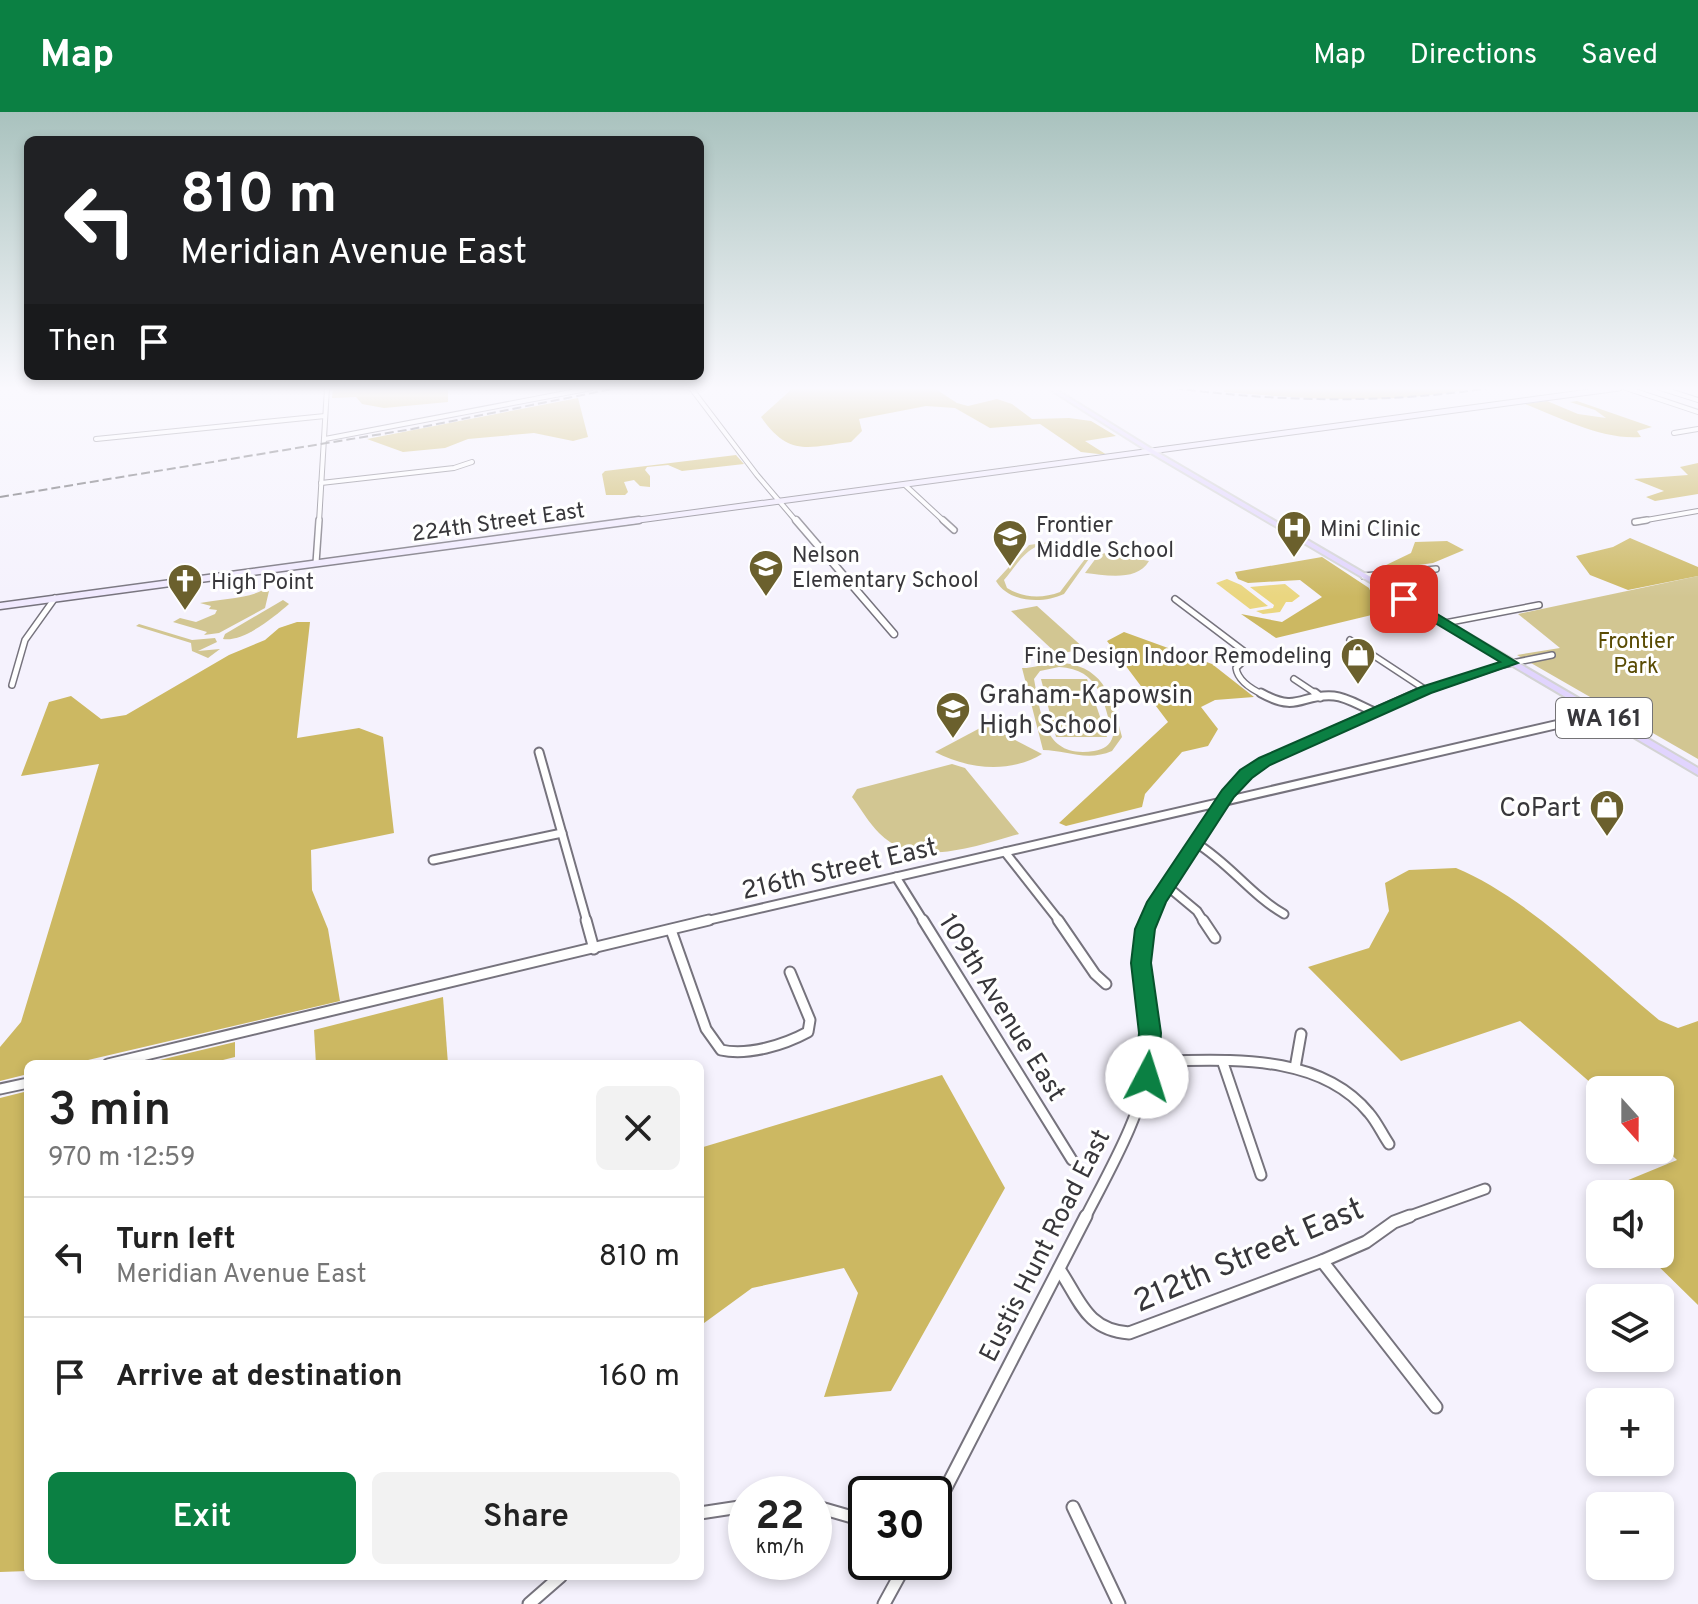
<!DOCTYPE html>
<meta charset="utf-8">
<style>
:root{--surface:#fff;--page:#f2f2f2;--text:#222;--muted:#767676;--line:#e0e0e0;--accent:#0b8043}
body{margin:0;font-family:Overpass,sans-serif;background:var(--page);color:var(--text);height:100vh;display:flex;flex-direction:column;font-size:30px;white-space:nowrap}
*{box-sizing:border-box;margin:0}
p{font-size:26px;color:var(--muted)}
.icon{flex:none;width:44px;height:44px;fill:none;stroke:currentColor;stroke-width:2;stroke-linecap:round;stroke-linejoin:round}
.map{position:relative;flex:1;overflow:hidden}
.sheet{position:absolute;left:24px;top:948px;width:680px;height:520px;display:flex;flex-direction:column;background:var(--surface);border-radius:12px;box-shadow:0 4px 12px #0003}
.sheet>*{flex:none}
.top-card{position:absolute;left:24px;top:24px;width:680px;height:244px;border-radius:12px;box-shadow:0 4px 12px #0003;background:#202124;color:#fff;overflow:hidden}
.needle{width:52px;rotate:159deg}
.fabs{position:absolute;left:1586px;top:964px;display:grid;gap:16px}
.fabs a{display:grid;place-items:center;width:88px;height:88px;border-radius:12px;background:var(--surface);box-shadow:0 4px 12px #0003;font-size:40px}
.speed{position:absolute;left:728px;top:1364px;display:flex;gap:16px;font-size:40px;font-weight:700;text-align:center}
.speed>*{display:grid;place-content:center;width:104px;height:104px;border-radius:50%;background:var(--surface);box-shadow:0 4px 12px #0003;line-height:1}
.speed small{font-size:20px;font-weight:400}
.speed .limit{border:4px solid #111;border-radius:12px;background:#fff;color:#111}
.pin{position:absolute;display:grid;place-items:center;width:68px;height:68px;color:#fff;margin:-34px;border-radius:16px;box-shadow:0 4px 12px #0006}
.me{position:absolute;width:88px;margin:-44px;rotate:5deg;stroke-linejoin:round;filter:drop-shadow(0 0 6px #0008)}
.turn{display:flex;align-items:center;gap:28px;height:168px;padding:0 24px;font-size:36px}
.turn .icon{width:104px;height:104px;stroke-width:2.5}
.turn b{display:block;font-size:56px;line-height:68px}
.then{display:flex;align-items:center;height:76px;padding:0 24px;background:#0003;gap:16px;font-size:30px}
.round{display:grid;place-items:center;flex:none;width:84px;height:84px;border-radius:12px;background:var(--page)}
.head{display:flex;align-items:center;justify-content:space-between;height:136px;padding:0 24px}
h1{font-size:48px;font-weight:600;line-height:60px}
.button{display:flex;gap:16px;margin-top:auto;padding:16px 24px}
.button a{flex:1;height:92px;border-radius:12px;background:var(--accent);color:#fff;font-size:32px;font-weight:600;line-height:92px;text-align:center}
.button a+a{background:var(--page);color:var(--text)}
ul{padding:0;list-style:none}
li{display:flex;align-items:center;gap:24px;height:120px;padding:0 24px;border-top:2px solid var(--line)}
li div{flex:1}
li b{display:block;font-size:30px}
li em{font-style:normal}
header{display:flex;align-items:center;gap:48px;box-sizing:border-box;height:112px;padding:0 40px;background:var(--accent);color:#fff}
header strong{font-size:38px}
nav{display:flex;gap:44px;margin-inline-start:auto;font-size:28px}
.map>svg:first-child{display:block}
</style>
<header>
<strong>Map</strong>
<nav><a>Map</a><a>Directions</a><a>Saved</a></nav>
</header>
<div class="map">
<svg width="1698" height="1492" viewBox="0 0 1698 1492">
<rect width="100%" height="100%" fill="#f5f2fd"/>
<g fill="#d2c692" fill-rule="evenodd">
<path d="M1050,430L1076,433L1091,444L1064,482C1043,492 1009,491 996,469L1029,433ZM1044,432C1059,432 1078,431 1085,447L1060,480C1042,487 1023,486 1007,476L1004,468C1016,454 1025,436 1044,432Z"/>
<path d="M1107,441L1149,449C1137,470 1105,463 1085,461L1099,442Z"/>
<path d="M1698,464V647L1517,543L1560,536L1518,502Z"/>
<path d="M263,478L269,479L265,496L219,521L204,523L207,520L173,510L180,506L196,510L215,502L217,498L209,497L211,494L200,491C218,487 247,487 263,478Z"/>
<path d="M283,488L289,492C274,505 244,530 223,527L225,522Z"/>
<path d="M1037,494L1085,537L1057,542L1011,499Z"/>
<path d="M139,512L192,528L215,526L217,530L198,539L220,537L208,546L192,539L191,531L136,514Z"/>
<path d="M1064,551C1106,556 1113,589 1122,625L1112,639C1087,650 1065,638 1043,638L1022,556C1035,556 1048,550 1064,551ZM1059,555C1100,557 1104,590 1113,624C1110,634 1104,637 1094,639C1045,647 1041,604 1034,567L1040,559Z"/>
<path d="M1041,567H1087L1107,625H1056Z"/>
<path d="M982,615H990L1042,642C1009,662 968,657 935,640Z"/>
<path d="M952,652L965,656L1019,722C978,733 915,758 879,721C869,711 861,697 852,685L857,677Z"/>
</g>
<g fill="#ccb862">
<path d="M333,276H448V290L384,296L362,292L356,285L332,286Z"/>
<path d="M793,276H934L957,291L968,294L997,287L1012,292L1032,307L1069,306L1091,309L1116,324L1085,329L1107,343L1081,340L1040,312L990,316L955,296L926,294L859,307L862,319L851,330C808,335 789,345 761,305Z"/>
<path d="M1226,276H1475C1394,293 1306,287 1224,280Z"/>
<path d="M578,286L588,325L573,329L534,321L468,327L445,336L403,340L367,327Z"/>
<path d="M1547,289L1578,302L1606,306L1595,298L1570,290L1577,289L1652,315L1637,319L1641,325C1602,328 1561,306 1525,292Z"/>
<path d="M736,343L744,352L682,359L668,353L647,355L645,358L650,364V375L640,374L634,368L624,370L628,380L625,383H606L602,362L605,359Z"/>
<path d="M1698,351V382L1655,389L1646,385L1664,379L1634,367L1688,363L1680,355Z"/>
<path d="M1630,426L1698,455V464L1628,478L1590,463L1576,444L1613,435Z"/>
<path d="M1447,429L1464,438L1433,451L1383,458L1382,455L1411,441L1415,430Z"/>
<path d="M1322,445L1369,476L1380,501L1276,526L1241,502L1282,510L1322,485L1300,468L1248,471L1238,467L1235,460Z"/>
<path d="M297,510H310L297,626L359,616L383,625L394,721L311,738L312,778L328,817L340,889L71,952H28V962L0,969V935L21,910L99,652L21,664L49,590L71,584L101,607L126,603L229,543L265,528L279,516Z"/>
<path d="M1124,520L1212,552L1254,585L1215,588L1201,595L1218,617L1208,634L1182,640L1145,682L1142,695L1066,714L1059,711L1168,610L1107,529Z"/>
<path d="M1456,756C1525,784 1600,859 1659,908L1678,916L1698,909V1193L1646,1142H1660V1082H1600V1097L1587,1085L1677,1048L1660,1032V978L1600,979L1520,909L1401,949L1308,855L1369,836L1389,799L1385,771L1409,758Z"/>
<path d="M443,885L448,952H316L314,918Z"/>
<path d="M235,930V945L207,952H143Z"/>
<path d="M942,963L1005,1076L891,1279L824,1285L858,1181L844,1156L752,1176L700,1214V1036Z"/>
<path d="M28,979V1459L0,1460V986Z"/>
</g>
<g fill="#ead680">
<path d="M1227,467L1241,473L1268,494L1250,497L1216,471Z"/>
<path d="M1285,472L1300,484L1292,490H1286L1280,500L1263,502L1256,499L1273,496L1274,493L1250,475Z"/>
</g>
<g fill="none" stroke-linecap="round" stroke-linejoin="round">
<defs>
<g id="minor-far4">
<path d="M1626,276L1698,300"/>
<path d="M1674,321L1698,317"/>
<path d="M96,327L325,304"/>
<path d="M325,327L592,276"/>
<path d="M321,371L454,356L472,350"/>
<path d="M905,373L945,410"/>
<path d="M319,410L327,276"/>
<path d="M1635,410L1698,399"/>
</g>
<g id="minor-far3">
<path d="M943,408L954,418"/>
<path d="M1635,410L1647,408"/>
<path d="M316,451L319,408"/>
<path d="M1364,464L1436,457"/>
<path d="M1175,487L1245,540L1247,546L1236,556C1238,569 1253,578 1264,583"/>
<path d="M1445,511L1539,493"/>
<path d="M1350,528L1426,578"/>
<path d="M1294,567L1318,583"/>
<path d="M12,573L25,528L55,486"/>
<path d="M1414,583L1502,553L1552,543"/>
</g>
<g id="minor-far2">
<path d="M1261,581C1299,602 1301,581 1334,584C1347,585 1362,595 1375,600"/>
<path d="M1315,581L1320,585"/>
<path d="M539,640L587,810"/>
<path d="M1196,731C1229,751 1251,783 1284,802"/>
<path d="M1005,740L1060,810"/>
<path d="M433,748L562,721"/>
<path d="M896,765L924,810"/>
<path d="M1167,774L1197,799L1204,810"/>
<path d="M701,810L1581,607"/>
<path d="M1147,810L1228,682L1246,662L1264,650L1418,581"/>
</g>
<g id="minor-far1">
<path d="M586,808L594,837"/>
<path d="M923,808L1072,1048"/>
<path d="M1058,808L1095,862L1106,872"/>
<path d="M1203,808L1215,826"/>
<path d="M671,818L706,917L721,938C748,944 784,933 808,920L810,908L790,860"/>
<path d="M1150,949C1222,949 1317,938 1369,1001C1377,1010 1382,1022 1389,1032"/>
<path d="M1223,951L1261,1063"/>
<path d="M108,952L709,808"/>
<path d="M1295,956L1301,922"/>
<path d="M0,977L28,971"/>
<path d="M1085,1106C1109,1059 1143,1001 1150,948C1156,898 1133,862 1148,808"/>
<path d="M1404,1106L1485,1077"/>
</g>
<g id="minor">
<path d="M1322,1149L1436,1295"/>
<path d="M1059,1157C1080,1188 1086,1218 1129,1221L1322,1149L1366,1130L1394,1110L1410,1104"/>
<path d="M814,1394L866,1409"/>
<path d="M1073,1395L1119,1492"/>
<path d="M934,1399L1086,1104"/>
<path d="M700,1401L746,1394"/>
<path d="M529,1492L561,1464"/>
<path d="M884,1492L907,1450"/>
</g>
<g id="tertiary-far1">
<path d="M691,276L757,363L797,410"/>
<path d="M1660,276L1698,288"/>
</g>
<path id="tertiary" d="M796,408L894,522"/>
<path id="secondary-far1" d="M624,410L1619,276"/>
<path id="secondary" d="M0,494L639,408"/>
<path id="primary" d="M1048,276H1053L1155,339L1698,656V663L1151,341Z"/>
</defs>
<use href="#minor-far4" stroke="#76737d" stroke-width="6"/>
<use href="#minor-far3" stroke="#76737d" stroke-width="8"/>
<use href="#minor-far2" stroke="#76737d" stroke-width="11"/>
<use href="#minor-far1" stroke="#76737d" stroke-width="13"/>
<use href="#minor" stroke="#76737d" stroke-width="15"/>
<use href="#tertiary-far1" stroke="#76737d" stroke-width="6"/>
<use href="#tertiary" stroke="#76737d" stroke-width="9"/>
<use href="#secondary-far1" stroke="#76737d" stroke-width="7"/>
<use href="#secondary" stroke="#76737d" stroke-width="9"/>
<use href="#primary" stroke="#d3d3d4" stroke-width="4"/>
<use href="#minor-far4" stroke="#fff" stroke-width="4"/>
<use href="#minor-far3" stroke="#fff" stroke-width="5"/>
<use href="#minor-far2" stroke="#fff" stroke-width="7"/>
<use href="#minor-far1" stroke="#fff" stroke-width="9"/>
<use href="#minor" stroke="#fff" stroke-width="11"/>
<use href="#tertiary-far1" stroke="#fff" stroke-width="4"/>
<use href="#tertiary" stroke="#fff" stroke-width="6"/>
<use href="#secondary-far1" stroke="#f0e9fe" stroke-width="5"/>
<use href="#secondary" stroke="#f0e9fe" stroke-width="6"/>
<use href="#primary" fill="#e1d4fe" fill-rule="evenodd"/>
<g stroke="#5c5b60" stroke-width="2" stroke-dasharray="9 4" stroke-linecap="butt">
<path d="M1174,276C1280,290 1384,292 1490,276"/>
<path d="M0,385L412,317L617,276"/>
</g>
</g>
<linearGradient id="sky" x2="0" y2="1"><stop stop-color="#a9c2be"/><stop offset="0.57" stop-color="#faf9fe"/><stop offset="1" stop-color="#faf9fe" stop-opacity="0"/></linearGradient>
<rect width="1698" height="485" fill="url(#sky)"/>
<path fill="#0b8043" stroke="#07532c" stroke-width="2" d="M1400,485H1409L1518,551L1431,581L1270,653L1252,666L1234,685L1166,790L1155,817L1151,851L1161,921L1158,965L1155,971L1147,974L1139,971L1135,965L1139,921L1131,851L1135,817L1147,790L1222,678L1240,658L1259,646L1421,575L1500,550L1400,490Z"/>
<defs>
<symbol id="hospital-pin" viewBox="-11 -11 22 30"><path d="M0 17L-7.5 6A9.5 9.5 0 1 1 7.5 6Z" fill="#6b602d" stroke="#fff"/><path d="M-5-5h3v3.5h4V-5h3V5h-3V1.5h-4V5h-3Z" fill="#fff"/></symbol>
<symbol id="school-pin" viewBox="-11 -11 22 30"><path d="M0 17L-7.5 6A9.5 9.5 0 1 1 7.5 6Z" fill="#6b602d" stroke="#fff"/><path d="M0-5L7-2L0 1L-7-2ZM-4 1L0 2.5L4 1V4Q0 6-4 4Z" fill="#fff"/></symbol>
<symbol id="church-pin" viewBox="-11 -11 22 30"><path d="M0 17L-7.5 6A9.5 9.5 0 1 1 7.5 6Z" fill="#6b602d" stroke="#fff"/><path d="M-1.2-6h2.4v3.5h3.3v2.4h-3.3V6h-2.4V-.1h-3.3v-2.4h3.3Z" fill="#fff"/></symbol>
<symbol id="shop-pin" viewBox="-11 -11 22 30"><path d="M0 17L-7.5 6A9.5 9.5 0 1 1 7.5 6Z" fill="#6b602d" stroke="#fff"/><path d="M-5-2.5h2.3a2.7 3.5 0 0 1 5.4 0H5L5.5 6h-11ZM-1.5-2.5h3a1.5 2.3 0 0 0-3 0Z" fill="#fff"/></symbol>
</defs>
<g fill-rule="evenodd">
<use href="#hospital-pin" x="1274" y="396" width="40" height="54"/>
<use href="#school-pin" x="990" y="405" width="40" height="54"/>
<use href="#school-pin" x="746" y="435" width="40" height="54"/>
<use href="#church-pin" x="165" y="449" width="40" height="54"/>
<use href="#shop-pin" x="1338" y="523" width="40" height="54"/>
<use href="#school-pin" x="933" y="577" width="40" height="54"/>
<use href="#shop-pin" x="1587" y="675" width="40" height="54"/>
</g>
<g text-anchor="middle" stroke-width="6" stroke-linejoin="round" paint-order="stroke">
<g font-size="22" fill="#38373b" stroke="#fff">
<text transform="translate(498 409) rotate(-8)" y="8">224th Street East</text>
</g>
<g font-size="22" fill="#38373b" stroke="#fff" text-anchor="start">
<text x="1036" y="420">Frontier<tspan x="1036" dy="25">Middle School</tspan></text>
<text x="1320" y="424">Mini Clinic</text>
<text x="792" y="450">Nelson<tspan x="792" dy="25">Elementary School</tspan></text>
<text x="211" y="477">High Point</text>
<text x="1332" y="551" text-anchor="end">Fine Design Indoor Remodeling</text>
</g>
<g font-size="22" fill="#594b03" stroke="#fff">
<text x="1636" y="536">Frontier<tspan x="1636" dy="25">Park</tspan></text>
</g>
<rect fill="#fff" stroke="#747376" stroke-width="2" x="1556" y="586" width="96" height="40" rx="6"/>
<g font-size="24" font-weight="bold" fill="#38373b">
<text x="1604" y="614">WA 161</text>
</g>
<g font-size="26" fill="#38373b" stroke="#fff" text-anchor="start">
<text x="979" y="591">Graham-Kapowsin<tspan x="979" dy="30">High School</tspan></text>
<text x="1581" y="704" text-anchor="end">CoPart</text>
</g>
<g font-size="26" fill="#38373b" stroke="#fff">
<text transform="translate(839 756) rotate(-13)" y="9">216th Street East</text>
<text transform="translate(1003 895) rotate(58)" y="9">109th Avenue East</text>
<text transform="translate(1044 1133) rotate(-63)" y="9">Eustis Hunt Road East</text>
</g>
<g font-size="32" fill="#38373b" stroke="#fff">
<text transform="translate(1248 1142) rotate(-23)" y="11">212th Street East</text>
</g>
</g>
</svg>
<div class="fabs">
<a><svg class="needle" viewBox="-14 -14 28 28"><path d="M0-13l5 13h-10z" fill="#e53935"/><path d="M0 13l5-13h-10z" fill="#767676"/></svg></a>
<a><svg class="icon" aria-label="sound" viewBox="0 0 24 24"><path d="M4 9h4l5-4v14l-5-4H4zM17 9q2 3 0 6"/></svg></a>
<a><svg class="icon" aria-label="layers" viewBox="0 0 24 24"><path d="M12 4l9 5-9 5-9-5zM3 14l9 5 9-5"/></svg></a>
<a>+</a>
<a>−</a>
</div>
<div class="speed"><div>22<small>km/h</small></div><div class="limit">30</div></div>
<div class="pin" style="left:1404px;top:487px;background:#d93025"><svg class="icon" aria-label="arrive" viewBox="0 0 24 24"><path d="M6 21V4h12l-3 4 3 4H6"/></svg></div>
<svg class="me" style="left:1147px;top:965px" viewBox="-20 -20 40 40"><circle r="19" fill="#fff"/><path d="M0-13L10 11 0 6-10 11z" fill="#0b8043"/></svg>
<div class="top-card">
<div class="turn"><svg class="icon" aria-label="left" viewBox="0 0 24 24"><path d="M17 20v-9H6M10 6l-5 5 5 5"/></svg><div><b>810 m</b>Meridian Avenue East</div></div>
<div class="then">Then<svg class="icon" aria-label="arrive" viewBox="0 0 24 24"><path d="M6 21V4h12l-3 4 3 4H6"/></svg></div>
</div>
<section class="sheet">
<div class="head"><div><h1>3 min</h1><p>970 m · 12:59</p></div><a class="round"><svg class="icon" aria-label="close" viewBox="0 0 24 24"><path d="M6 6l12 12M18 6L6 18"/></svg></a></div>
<ul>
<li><svg class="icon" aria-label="left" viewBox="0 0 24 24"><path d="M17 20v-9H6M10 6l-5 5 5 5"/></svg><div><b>Turn left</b><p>Meridian Avenue East</p></div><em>810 m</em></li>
<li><svg class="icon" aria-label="arrive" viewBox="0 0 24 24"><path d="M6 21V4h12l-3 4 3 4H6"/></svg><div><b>Arrive at destination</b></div><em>160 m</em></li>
</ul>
<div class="button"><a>Exit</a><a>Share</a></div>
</section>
</div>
